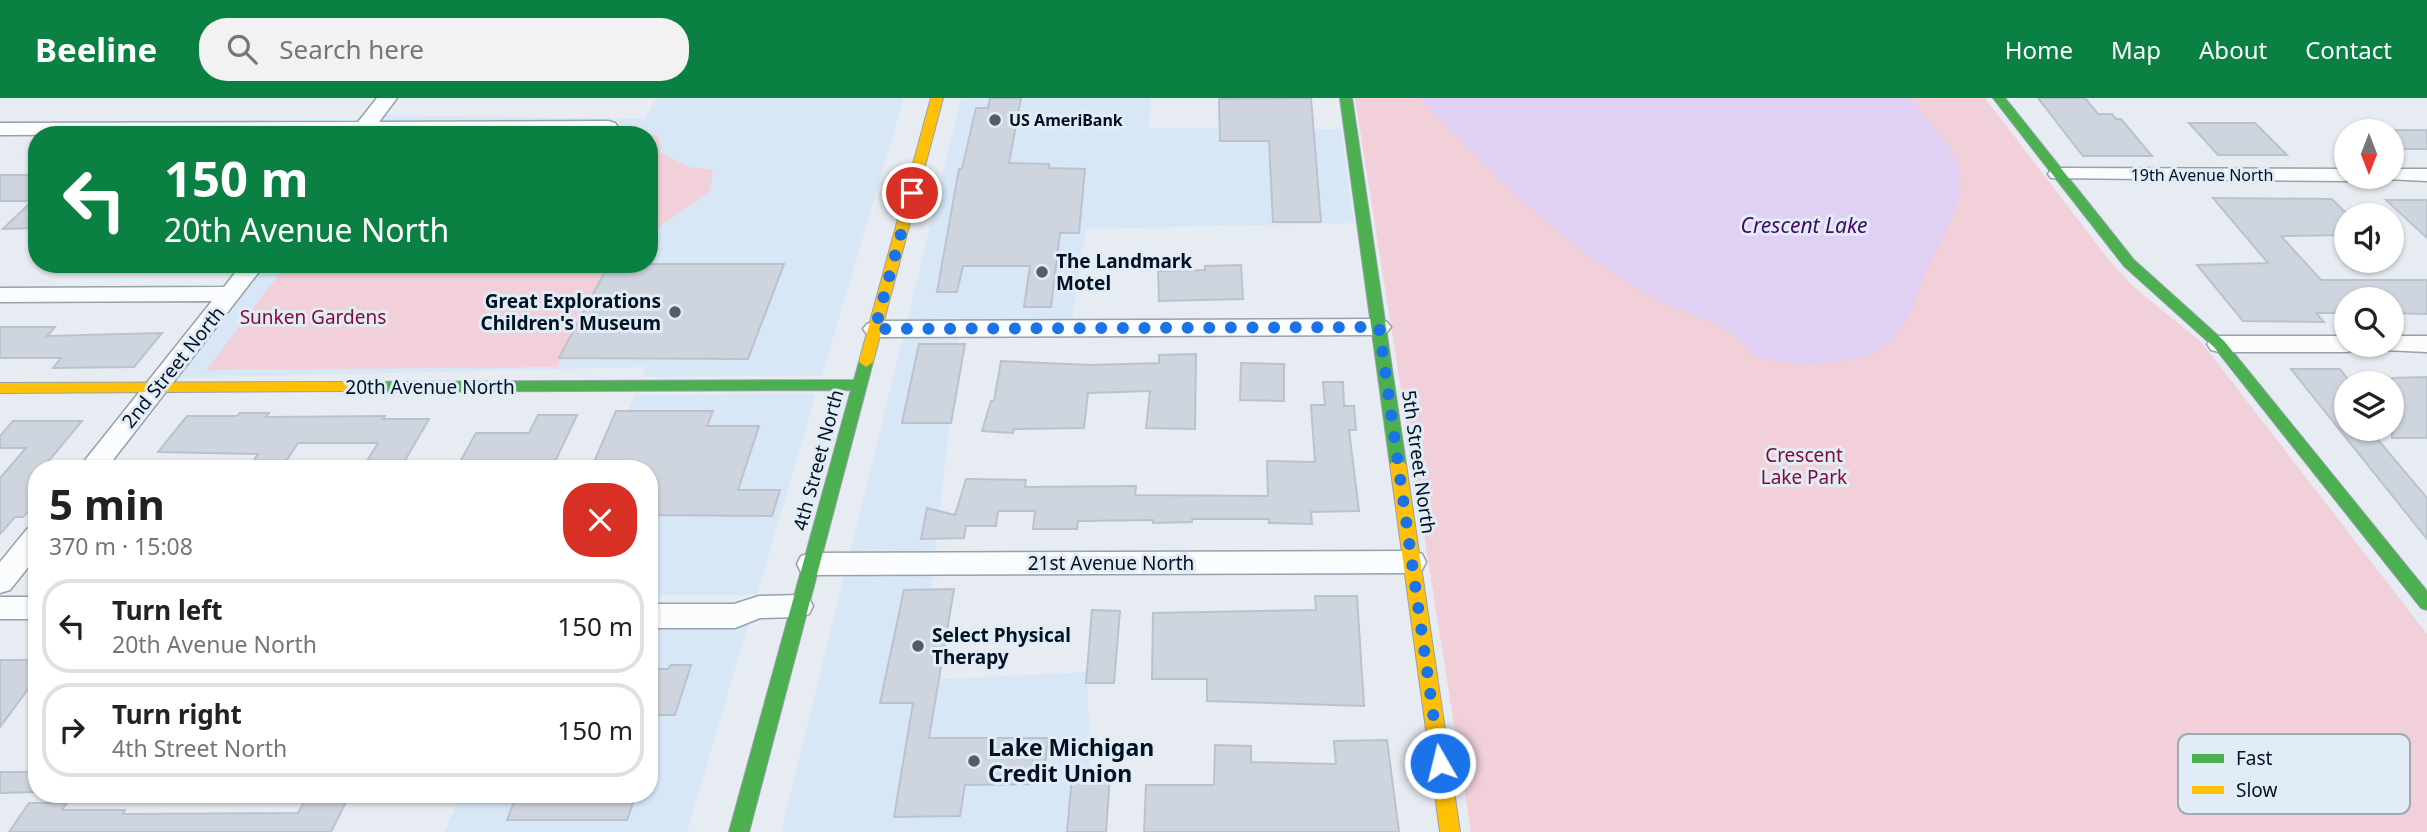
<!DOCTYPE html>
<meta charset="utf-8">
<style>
:root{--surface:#fff;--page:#f2f2f2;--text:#222;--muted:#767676;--line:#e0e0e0;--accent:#0b8043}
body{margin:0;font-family:"Noto Sans",sans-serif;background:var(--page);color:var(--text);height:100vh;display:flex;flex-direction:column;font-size:26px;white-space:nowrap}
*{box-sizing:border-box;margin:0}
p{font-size:23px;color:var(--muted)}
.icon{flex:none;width:38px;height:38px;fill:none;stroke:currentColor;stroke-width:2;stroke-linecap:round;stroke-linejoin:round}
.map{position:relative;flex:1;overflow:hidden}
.sheet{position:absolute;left:28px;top:362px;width:630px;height:343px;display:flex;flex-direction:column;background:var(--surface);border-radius:28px;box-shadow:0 2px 5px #0004}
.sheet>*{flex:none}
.hud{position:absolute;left:28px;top:28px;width:630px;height:147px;border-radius:28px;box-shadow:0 2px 5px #0004;background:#0b8043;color:#fff;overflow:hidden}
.needle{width:46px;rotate:180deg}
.controls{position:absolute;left:2334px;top:21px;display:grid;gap:14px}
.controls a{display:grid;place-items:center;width:70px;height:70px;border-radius:50%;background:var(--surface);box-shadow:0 2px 5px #0004;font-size:35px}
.pin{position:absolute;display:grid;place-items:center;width:60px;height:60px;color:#fff;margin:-30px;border:4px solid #fff;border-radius:50%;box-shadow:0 2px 7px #0007}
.me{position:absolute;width:77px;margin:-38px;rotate:352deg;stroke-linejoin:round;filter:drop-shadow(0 0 5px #0008)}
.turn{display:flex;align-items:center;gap:24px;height:147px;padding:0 21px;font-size:32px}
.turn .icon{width:91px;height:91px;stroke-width:2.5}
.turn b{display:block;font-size:49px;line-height:60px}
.round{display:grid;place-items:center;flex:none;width:74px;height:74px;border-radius:28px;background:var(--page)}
.head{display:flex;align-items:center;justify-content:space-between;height:119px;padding:0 21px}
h1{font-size:42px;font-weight:700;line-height:52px}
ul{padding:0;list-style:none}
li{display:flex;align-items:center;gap:21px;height:94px;margin:0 14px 10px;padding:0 7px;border:4px solid var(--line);border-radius:28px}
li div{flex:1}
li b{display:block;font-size:26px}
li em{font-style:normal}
header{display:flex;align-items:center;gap:42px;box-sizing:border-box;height:98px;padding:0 35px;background:var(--accent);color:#fff}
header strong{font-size:33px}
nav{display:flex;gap:38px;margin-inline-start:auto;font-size:24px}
.search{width:490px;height:63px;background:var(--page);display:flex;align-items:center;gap:18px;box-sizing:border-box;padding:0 24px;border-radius:28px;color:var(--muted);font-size:26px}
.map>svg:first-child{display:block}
</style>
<header>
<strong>Beeline</strong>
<div class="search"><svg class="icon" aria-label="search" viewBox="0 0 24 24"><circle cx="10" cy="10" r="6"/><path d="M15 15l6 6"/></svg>Search here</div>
<nav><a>Home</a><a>Map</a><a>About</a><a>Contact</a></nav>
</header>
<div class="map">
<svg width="2427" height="734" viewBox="0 0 2427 734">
<rect width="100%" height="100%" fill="#e7ecf2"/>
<g fill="#d8e7f6">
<path d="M657,0H904L822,278L643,279L646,269L175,280L265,166H649V37H368L614,35L620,24H377L383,17L644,21Z"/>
<path d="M961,0H1151L1149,30L1341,31L1354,125L1086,131L1072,222L907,223Z"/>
<path d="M903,239H959L935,455H850Z"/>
<path d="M816,296L757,497H649V371H603L635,297Z"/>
<path d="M844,478H933L922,582L1087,574L1093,734H781Z"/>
<path d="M750,521L687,734H444L461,697L649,696V522Z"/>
</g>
<g fill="#f2d0d9">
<path d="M1355,0H1985L2109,162L2133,188L2202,245L2427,536V734H1471Z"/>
<path d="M649,37H659L660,54L689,69L713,72L710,93L661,127L649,147Z"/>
<path d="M287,166H612L608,167L557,269L206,272Z"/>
</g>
<g fill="#dfd0f4">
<path d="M1419,0H1910C1967,69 1977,73 1934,157C1917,190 1912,229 1880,252C1856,268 1776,270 1751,255C1747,252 1744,246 1741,243C1735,237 1726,232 1719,228C1702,219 1683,214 1665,206C1651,199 1638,190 1624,181C1546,133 1483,66 1419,0Z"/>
<path d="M424,166H495V168L485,175L447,174L430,168L420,173Z"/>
</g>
<g fill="#cfd5de" stroke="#bbc2cf" stroke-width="2">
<path d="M990,0H1021L1009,65L1049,66V70L1085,71L1079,135H1060L1051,209H1024L1030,168H963L957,194H937L959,71H962L976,10H988Z"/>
<path d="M1311,0L1321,124H1273L1269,43H1220L1219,1Z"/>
<path d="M2038,0H2085L2098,16H2112L2116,21H2121L2152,58H2083Z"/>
<path d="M2189,25H2255L2287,57H2218Z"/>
<rect x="2392" y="32" width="35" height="19"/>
<path d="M0,77H37V130L3,131L32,103H0Z"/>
<path d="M2213,100L2332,101L2347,116V137L2281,138L2321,182H2427V216L2392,215V201H2347V215H2316L2324,224L2243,223L2197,167L2268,165Z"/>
<path d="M2386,102H2427V140Z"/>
<path d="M609,166H784L748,261L559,260Z"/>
<path d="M1241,167L1243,201L1159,203L1158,173L1205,172V168Z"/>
<path d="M0,229H55L47,238L162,235L134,269L53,270L61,260H0Z"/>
<path d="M919,246H965L951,325H902Z"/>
<path d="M1196,256L1195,331L1146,330L1150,293L1088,295L1084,330L1014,331L1013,335L982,333L991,303H994L1001,263L1091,267L1159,265V257Z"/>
<path d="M1241,265L1284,266V303L1240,302Z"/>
<path d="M2291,271H2340L2347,280V331H2369L2427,400V441Z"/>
<path d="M2427,279V340H2392V280Z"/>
<path d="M1323,284H1343L1344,308H1354L1356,332H1349L1359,413L1311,414L1312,426L1269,425V421H1192V424L1153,425V422L1078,423L1077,431H1033L1035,413H998L996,428H966L964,440L921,441L927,410L955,417L966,381L1026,382L1025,389L1136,388L1135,397L1268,398L1267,363L1315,364L1311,307H1325Z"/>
<path d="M616,313H713L707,328H759L738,392H780L772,418L649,417V371H591Z"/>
<path d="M240,315H269L266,319L385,318L383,321H429L400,371H362L378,345H298L281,371H248L258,356L158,354L187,318H237Z"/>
<path d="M538,317H577L552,370L456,371L476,335H529Z"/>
<path d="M13,323H82L42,371H37V403L23,419H15L0,436V380L26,350H0V338Z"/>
<path d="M954,491L929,640H1048L1043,686L965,687L960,718L894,719L913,605H880L904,492Z"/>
<path d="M1315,498H1357L1364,608L1207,603V581H1152L1153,515L1316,512Z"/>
<path d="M1092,512L1120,513L1114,585H1086Z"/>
<path d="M0,562H37V579L0,629Z"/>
<path d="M671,567H691L675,617H653L654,614H649V571H668Z"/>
<path d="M1387,642L1399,734H1144L1146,687H1214L1215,647L1251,648V664L1336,666L1334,643Z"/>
<path d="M0,674H37V694L0,695Z"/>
<path d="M1072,678H1110L1106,734H1067Z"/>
<path d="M308,696H350L331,734H9L29,705H67L62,712H125L123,716L298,715Z"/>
<path d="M517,696H636L627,722H507Z"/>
</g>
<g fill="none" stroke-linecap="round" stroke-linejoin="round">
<defs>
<g id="street">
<path d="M377,0H397L379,24L608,23L615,25L618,29L615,33L608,35L0,37V25L358,24Z"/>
<path d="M2058,70L2347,71V79H2356L2347,83L2051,80L2048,76L2051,72Z"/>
<path d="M2392,71H2427V83L2385,81L2383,79H2392Z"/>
<path d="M242,166H265L106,371H78L212,203L0,204V190L224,189Z"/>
<path d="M1379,221L1387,224L1391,229L1387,234L1379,237L875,239L867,236L863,231L867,226L875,223Z"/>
<path d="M2219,238H2347V247H2359L2355,252L2347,254H2219L2211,252L2207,246L2211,240Z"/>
<path d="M2392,238H2427V254L2384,252L2380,247H2392Z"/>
<path d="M37,428V458L10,492L0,495V464L27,431Z"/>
<path d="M1412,453L1422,456L1426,464L1422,472L1412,475L811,477L801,474L797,466L801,458L811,455Z"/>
<path d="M799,497L809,500L813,508L809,516L799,519L760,520L735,530H649V506H734L759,498Z"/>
<rect x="0" y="499" width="37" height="22"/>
</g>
<g id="fast">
<path d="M1340,0H1352L1406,366L1398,372L1390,366Z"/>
<path d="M1993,0H2005L2134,162L2224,243L2427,493V512L2421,510L2214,249L2124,168Z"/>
<path d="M866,259L873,264L749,734H729L851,292L347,294L340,289L347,284L854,282L859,264Z"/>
</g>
<g id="slow">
<path d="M931,0H943L873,264L866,269L859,264Z"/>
<path d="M347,284L354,289L352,293L0,295V285Z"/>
<path d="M1398,360L1406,366L1460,734H1440L1390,366Z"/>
</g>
</defs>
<use href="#street" stroke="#96a1ac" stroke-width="3"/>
<use href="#fast" stroke="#96a1ac" stroke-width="2"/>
<use href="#slow" stroke="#96a1ac" stroke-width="2"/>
<use href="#street" fill="#fbfcfd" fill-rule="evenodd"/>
<use href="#fast" fill="#4caf50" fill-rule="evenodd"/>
<use href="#slow" fill="#ffc107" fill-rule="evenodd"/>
</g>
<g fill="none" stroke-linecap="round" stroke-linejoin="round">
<path stroke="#1a73e8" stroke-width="12" stroke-dasharray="0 21.6" d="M912,95L875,231L1379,229L1440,665"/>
</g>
<g fill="#525e6b" stroke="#e2ecf6" stroke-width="2.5">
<circle cx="995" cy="22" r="7"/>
<circle cx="1042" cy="174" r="7"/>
<circle cx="675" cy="214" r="7"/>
<circle cx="918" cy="548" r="7"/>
<circle cx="974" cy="663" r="7"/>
</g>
<g text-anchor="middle" stroke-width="6" stroke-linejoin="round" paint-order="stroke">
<g font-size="16" font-weight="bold" fill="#011223" stroke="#e2ecf6" text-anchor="start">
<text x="1009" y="28">US AmeriBank</text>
</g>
<g font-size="16" fill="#011223" stroke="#e2ecf6">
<text x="2202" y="83">19th Avenue North</text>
</g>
<g font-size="19" font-weight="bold" fill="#011223" stroke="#e2ecf6" text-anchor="start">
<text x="1056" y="170">The Landmark<tspan x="1056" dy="22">Motel</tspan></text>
<text x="661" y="210" text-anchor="end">Great Explorations<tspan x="661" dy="22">Children's Museum</tspan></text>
<text x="932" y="544">Select Physical<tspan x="932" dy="22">Therapy</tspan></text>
</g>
<g font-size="19" fill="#810c37" stroke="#e2ecf6">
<text x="313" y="226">Sunken Gardens</text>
<text x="1804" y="364">Crescent<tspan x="1804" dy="22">Lake Park</tspan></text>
</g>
<g font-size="19" fill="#011223" stroke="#e2ecf6">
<text transform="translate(173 269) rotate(-51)" y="7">2nd Street North</text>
<text x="430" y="296">20th Avenue North</text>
<text transform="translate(818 362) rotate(-75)" y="7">4th Street North</text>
<text transform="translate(1419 364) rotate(82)" y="7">5th Street North</text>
<text x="1111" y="472">21st Avenue North</text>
</g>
<g font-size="21" font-style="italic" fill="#450768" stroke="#e2ecf6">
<text x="1804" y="135">Crescent Lake</text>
</g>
<g font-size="23" font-weight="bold" fill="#011223" stroke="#e2ecf6" text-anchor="start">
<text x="988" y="658">Lake Michigan<tspan x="988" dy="26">Credit Union</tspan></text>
</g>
</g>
<rect x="2178" y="636" width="232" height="80" rx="10" fill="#e2ecf6" stroke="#9eabb7" stroke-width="2"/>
<rect x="2192" y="656" width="32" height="9" fill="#4caf50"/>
<rect x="2192" y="688" width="32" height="8" fill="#ffc107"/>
<g font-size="19" fill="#011223">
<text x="2236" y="667">Fast</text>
<text x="2236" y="699">Slow</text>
</g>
</svg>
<div class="controls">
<a><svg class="needle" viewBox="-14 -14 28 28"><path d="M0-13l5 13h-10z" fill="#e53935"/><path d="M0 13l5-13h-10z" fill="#767676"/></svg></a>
<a><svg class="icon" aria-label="sound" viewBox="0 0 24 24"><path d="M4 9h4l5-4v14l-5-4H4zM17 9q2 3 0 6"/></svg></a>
<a><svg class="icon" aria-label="search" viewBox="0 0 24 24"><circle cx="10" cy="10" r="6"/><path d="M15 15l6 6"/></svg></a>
<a><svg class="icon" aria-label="layers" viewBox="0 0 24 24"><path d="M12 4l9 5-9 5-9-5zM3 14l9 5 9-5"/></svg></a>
</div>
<div class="pin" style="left:912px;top:95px;background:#d93025"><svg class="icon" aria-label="arrive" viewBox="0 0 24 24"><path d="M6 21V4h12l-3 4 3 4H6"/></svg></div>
<svg class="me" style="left:1440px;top:665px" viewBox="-20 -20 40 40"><circle r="17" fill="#1a73e8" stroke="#fff" stroke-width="3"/><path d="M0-11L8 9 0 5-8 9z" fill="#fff"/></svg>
<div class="hud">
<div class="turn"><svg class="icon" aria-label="left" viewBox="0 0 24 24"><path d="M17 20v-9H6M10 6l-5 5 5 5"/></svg><div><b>150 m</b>20th Avenue North</div></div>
</div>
<section class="sheet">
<div class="head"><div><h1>5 min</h1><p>370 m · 15:08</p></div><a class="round" style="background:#d93025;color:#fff"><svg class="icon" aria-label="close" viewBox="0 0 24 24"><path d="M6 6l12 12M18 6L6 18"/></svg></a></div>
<ul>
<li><svg class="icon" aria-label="left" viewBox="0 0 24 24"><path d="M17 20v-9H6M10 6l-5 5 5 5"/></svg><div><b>Turn left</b><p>20th Avenue North</p></div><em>150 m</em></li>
<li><svg class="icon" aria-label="right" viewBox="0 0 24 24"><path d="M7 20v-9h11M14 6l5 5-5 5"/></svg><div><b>Turn right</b><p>4th Street North</p></div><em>150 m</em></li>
</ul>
</section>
</div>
